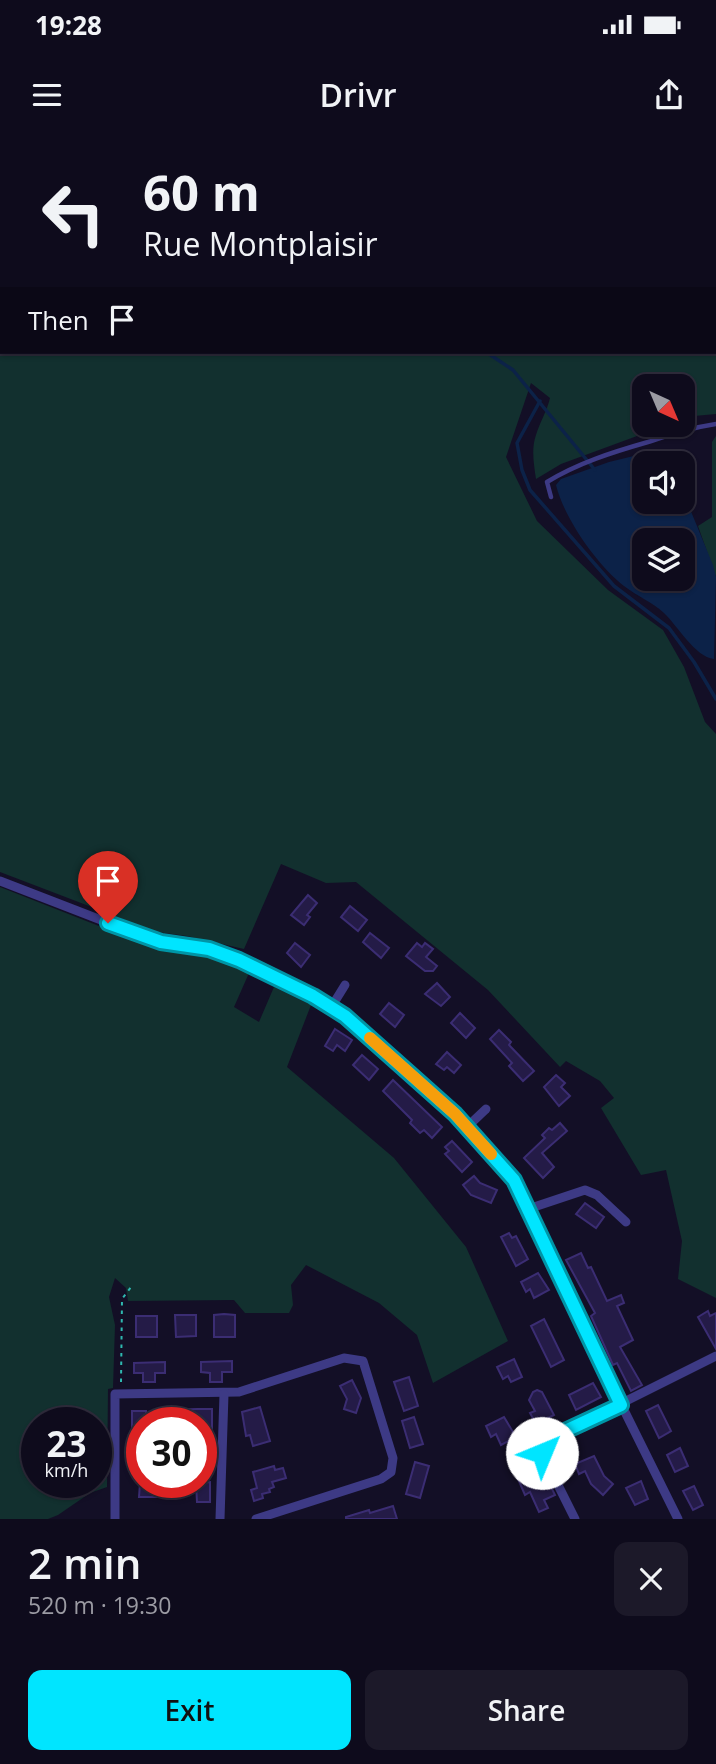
<!DOCTYPE html>
<meta charset="utf-8">
<style>
:root{--surface:#0e0b1c;--page:#1c1929;--text:#f1f3f6;--muted:#9b9ba3;--line:#2e2b3b;--accent:#00e5ff}
body{margin:0;font-family:"Open Sans",sans-serif;background:var(--page);color:var(--text);height:100vh;display:flex;flex-direction:column;font-size:26px;white-space:nowrap}
*{box-sizing:border-box;margin:0}
p{font-size:23px;color:var(--muted)}
.icon{flex:none;width:38px;height:38px;fill:none;stroke:currentColor;stroke-width:2;stroke-linecap:round;stroke-linejoin:round}
.map{position:relative;height:1379px;overflow:hidden}
.drawer{display:flex;flex-direction:column;background:var(--surface);flex:1}
.drawer>*{flex:none}
.hud{position:absolute;left:0px;top:0px;width:718px;height:214px;box-shadow:0 2px 5px #0004,0 0 0 2px var(--line);background:#0e0b1c;color:var(--text);overflow:hidden}
.needle{width:46px;rotate:136deg}
.fabs{position:absolute;left:632px;top:234px;display:grid;gap:14px}
.fabs a{display:grid;place-items:center;width:63px;height:63px;border-radius:14px;background:var(--surface);box-shadow:0 2px 5px #0004,0 0 0 2px var(--line);font-size:35px}
.speed{position:absolute;left:21px;top:1267px;display:flex;gap:14px;font-size:35px;font-weight:700;text-align:center}
.speed>*{display:grid;place-content:center;width:91px;height:91px;border-radius:50%;background:var(--surface);box-shadow:0 2px 5px #0004,0 0 0 2px var(--line);line-height:1}
.speed small{font-size:18px;font-weight:400}
.speed .limit{border:10px solid #d22;background:#fff;color:#111}
.pin{position:absolute;display:grid;place-items:center;width:60px;height:60px;color:#fff;margin:-72px -30px;border-radius:50% 50% 50% 0;rotate:-45deg;box-shadow:0 0 7px #0007}
.pin .icon{rotate:45deg}
.me{position:absolute;width:77px;margin:-38px;rotate:45deg;stroke-linejoin:round;filter:drop-shadow(0 0 5px #0008)}
.turn{display:flex;align-items:center;gap:24px;height:147px;padding:0 28px;font-size:32px}
.turn .icon{width:91px;height:91px;stroke-width:2.5}
.turn b{display:block;font-size:49px;line-height:60px}
.then{display:flex;align-items:center;height:66px;padding:0 28px;background:#0003;gap:14px;font-size:26px}
.round{display:grid;place-items:center;flex:none;width:74px;height:74px;border-radius:14px;background:var(--page)}
.headline{display:flex;align-items:center;justify-content:space-between;height:119px;padding:0 28px}
h1{font-size:42px;font-weight:600;line-height:52px}
.cta{display:flex;gap:14px;margin-top:auto;padding:14px 28px}
.cta a{flex:1;height:80px;border-radius:14px;background:var(--accent);color:#111;font-size:28px;font-weight:600;line-height:80px;text-align:center}
.cta a+a{background:var(--page);color:var(--text)}
.status{display:flex;justify-content:space-between;align-items:center;height:49px;padding:0 35px;background:var(--surface);direction:ltr}
.status svg{height:19px;fill:currentColor}
header{display:flex;justify-content:space-between;align-items:center;height:91px;padding:0 28px;background:var(--surface);font-size:32px;font-weight:600}
.map>svg:first-child{display:block}
</style>
<div class="status"><b>19:28</b><svg viewBox="0 0 49 12"><path d="M0 12V9h3v3zM5 12V6h3v6zM10 12V3h3v9zM15 12V0h3v12zM26 1h20v11H26zM47 4h2v5h-2z"/></svg></div>
<header><svg class="icon" aria-label="menu" viewBox="0 0 24 24"><path d="M4 6h16M4 12h16M4 18h16"/></svg>Drivr<svg class="icon" aria-label="share" viewBox="0 0 24 24"><path d="M12 15V3M7 8l5-5 5 5M5 13v7h14v-7"/></svg></header>
<div class="map">
<svg width="716" height="1379" viewBox="0 0 716 1379">
<rect width="100%" height="100%" fill="#130f26"/>
<g fill="#12302f" fill-rule="evenodd">
<path d="M0,0H716V274L683,277L682,247H644V285H653L637,296L561,324L536,339C534,325 531,309 536,295C540,282 547,271 550,258L531,243L506,317L537,381L608,450L663,490L684,527L705,582L716,594V1158L678,1139L682,1101L666,1030L641,1035L601,968L614,958L600,941L566,921L560,927L488,850L356,742L326,743L281,724L244,809L187,796L157,792L0,732ZM2,2H716V212H2Z"/>
<path d="M716,296V437L698,386L712,377V302Z"/>
<path d="M0,747L142,803L183,814L211,817L249,833L234,867L259,882L274,847L311,865L287,927L394,1018L466,1107L508,1201L433,1243L417,1195L379,1163L306,1125L291,1145L293,1165L289,1173H245L234,1160L128,1161L126,1148L115,1138L109,1157L115,1185L113,1248L108,1249L107,1347L90,1353L58,1375L48,1379H0ZM37,1283H96V1342H37Z"/>
</g>
<path fill="#0c2248" fill-rule="evenodd" d="M642,314L662,324H644V362H682L683,352L713,425L716,437L714,519C695,517 677,485 664,473C652,462 637,456 624,446C597,425 564,378 556,345L561,339L609,322ZM644,401H682V439H644Z"/>
<g fill="none" stroke-linecap="round" stroke-linejoin="round">
<g stroke="#0c2248" stroke-width="3.5">
<path d="M337,0L338,2"/>
<path d="M486,212L513,230L595,330"/>
<path d="M540,261L517,303L522,330L530,350L614,446L669,488L694,522L716,559"/>
</g>
</g>
<g fill="#241b47" stroke="#3b2d73" stroke-width="2">
<path d="M308,755L317,763L307,775L310,777L304,785L291,775Z"/>
<path d="M350,766L367,780L358,791L341,777Z"/>
<path d="M370,793L389,808L381,818L363,802Z"/>
<path d="M295,803L310,815L301,827L287,813Z"/>
<path d="M417,803L422,807L425,803L433,809L426,817L437,826L433,831H425L406,816Z"/>
<path d="M437,843L450,857L441,866L425,854Z"/>
<path d="M389,863L404,875L395,887L380,874Z"/>
<path d="M460,873L475,888L466,898L451,883Z"/>
<path d="M335,889L352,900L345,911L337,905L333,911L325,906Z"/>
<path d="M499,890L511,902L509,905L534,931L523,941L509,926L512,923L490,899Z"/>
<path d="M447,912L461,925L454,933L447,927L444,930L436,924Z"/>
<path d="M362,915L378,929L369,940L353,925Z"/>
<path d="M556,935L565,943L561,947L570,956L559,966L544,947Z"/>
<path d="M393,940L442,987L432,998L424,990L420,993L410,983L412,980L383,951Z"/>
<path d="M560,983L567,991L542,1013L554,1027L543,1038L524,1018L545,998L542,995L549,988L552,990Z"/>
<path d="M452,1001L472,1022L462,1032L445,1014L449,1011L445,1007Z"/>
<path d="M474,1036L480,1043L497,1050L491,1063L471,1055L463,1045Z"/>
<path d="M585,1063L604,1077L596,1088L576,1074Z"/>
<path d="M509,1093L512,1098L516,1096L528,1119L516,1126L501,1097Z"/>
<path d="M581,1113L588,1128L591,1127L607,1161L621,1155L624,1163L617,1166L633,1200L620,1207L642,1245L631,1251L617,1223L613,1225L591,1176L595,1173L566,1120Z"/>
<path d="M538,1133L549,1150L534,1158L530,1149L526,1152L521,1142Z"/>
<path d="M708,1171L710,1176L716,1173V1209L698,1177Z"/>
<path d="M224,1174L235,1175V1197H214V1175Z"/>
<path d="M175,1175H196V1196L176,1197Z"/>
<rect x="136" y="1176" width="21" height="21"/>
<path d="M544,1179L564,1220L551,1227L531,1186Z"/>
<path d="M514,1219L522,1237L511,1242L508,1236L503,1239L497,1227Z"/>
<path d="M232,1221V1232H222V1242H210V1233L201,1232V1222Z"/>
<path d="M165,1222V1233H155V1242H143V1233H134V1223Z"/>
<path d="M409,1237L418,1266L404,1271L394,1242Z"/>
<path d="M352,1240L361,1258L356,1273L344,1269L347,1259L340,1246Z"/>
<path d="M593,1243L601,1257L576,1270L569,1255Z"/>
<path d="M537,1250L542,1252L554,1275L536,1284L530,1273L535,1271L529,1260L533,1252Z"/>
<path d="M658,1265L671,1291L659,1298L646,1271Z"/>
<path d="M260,1267L270,1301L253,1306L250,1295L246,1296L242,1272Z"/>
<path d="M197,1269H212V1320H201V1283H168V1270Z"/>
<path d="M132,1271H146V1283H142V1299H132Z"/>
<path d="M414,1277L423,1304L410,1308L402,1281Z"/>
<path d="M504,1277L516,1297L501,1305L496,1294L491,1297L486,1286Z"/>
<path d="M680,1308L688,1326L675,1332L667,1315Z"/>
<path d="M533,1310L555,1355L544,1360L548,1368L539,1372L530,1352L525,1355L518,1339L524,1336L517,1318Z"/>
<path d="M594,1316L604,1336L613,1344L603,1355L591,1344L585,1331L579,1334L575,1324Z"/>
<path d="M415,1322L429,1326L420,1358L406,1354Z"/>
<path d="M274,1326L275,1330L283,1328L286,1338L272,1342L274,1347L269,1349L270,1352L262,1354L263,1358L254,1361L251,1350L257,1348L253,1332Z"/>
<path d="M641,1341L648,1359L635,1365L626,1348Z"/>
<path d="M210,1342V1362H197L196,1343Z"/>
<path d="M140,1343H161V1357H139Z"/>
<path d="M694,1346L703,1365L693,1370L683,1351Z"/>
<path d="M393,1366L397,1379H346V1377L369,1370L370,1373Z"/>
</g>
<g fill="none" stroke-linecap="round" stroke-linejoin="round">
<path stroke="#2fb8b0" stroke-width="2" stroke-dasharray="3.5 5" stroke-linecap="butt" d="M121,1242L122,1159L131,1147"/>
<path stroke="#3d3a85" stroke-width="4.5" d="M551,357L547,342C578,323 613,312 648,302C673,294 690,288 716,284"/>
<g stroke="#3d3a85" stroke-width="9">
<path d="M0,741L145,797L223,814L313,856L345,876L455,974L520,1049L569,1159L678,1379"/>
<path d="M332,866L345,845"/>
<path d="M467,987L486,969"/>
<path d="M528,1069L585,1050L597,1055L626,1082"/>
<path d="M115,1379V1254L239,1252L344,1218L363,1221L393,1318L391,1332L381,1339L256,1379"/>
<path d="M220,1379L224,1254"/>
<path d="M575,1379L542,1313L540,1308L544,1302L716,1216"/>
</g>
</g>
<g fill="none" stroke-linecap="round" stroke-linejoin="round">
<defs>
<path id="route" d="M108,783L161,802L209,809L239,820L313,856L345,876L455,974L514,1040L621,1265L548,1299L540,1308L542,1313"/>
</defs>
<use href="#route" stroke="#0095a6" stroke-width="18"/>
<use href="#route" stroke="#00e5ff" stroke-width="12"/>
<path stroke="#f59e0b" stroke-width="12" d="M370,898L455,974L491,1014"/>
</g>
</svg>
<div class="fabs">
<a><svg class="needle" viewBox="-14 -14 28 28"><path d="M0-13l5 13h-10z" fill="#e53935"/><path d="M0 13l5-13h-10z" fill="#9b9ba3"/></svg></a>
<a><svg class="icon" aria-label="sound" viewBox="0 0 24 24"><path d="M4 9h4l5-4v14l-5-4H4zM17 9q2 3 0 6"/></svg></a>
<a><svg class="icon" aria-label="layers" viewBox="0 0 24 24"><path d="M12 4l9 5-9 5-9-5zM3 14l9 5 9-5"/></svg></a>
</div>
<div class="speed"><div>23<small>km/h</small></div><div class="limit">30</div></div>
<div class="pin" style="left:108px;top:783px;background:#d93025"><svg class="icon" aria-label="arrive" viewBox="0 0 24 24"><path d="M6 21V4h12l-3 4 3 4H6"/></svg></div>
<svg class="me" style="left:542px;top:1313px" viewBox="-20 -20 40 40"><circle r="19" fill="#fff"/><path d="M0-13L10 11 0 6-10 11z" fill="#00e5ff"/></svg>
<div class="hud">
<div class="turn"><svg class="icon" aria-label="left" viewBox="0 0 24 24"><path d="M17 20v-9H6M10 6l-5 5 5 5"/></svg><div><b>60 m</b>Rue Montplaisir</div></div>
<div class="then">Then<svg class="icon" aria-label="arrive" viewBox="0 0 24 24"><path d="M6 21V4h12l-3 4 3 4H6"/></svg></div>
</div>
</div>
<section class="drawer">
<div class="headline"><div><h1>2 min</h1><p>520 m · 19:30</p></div><a class="round"><svg class="icon" aria-label="close" viewBox="0 0 24 24"><path d="M6 6l12 12M18 6L6 18"/></svg></a></div>
<div class="cta"><a>Exit</a><a>Share</a></div>
</section>
